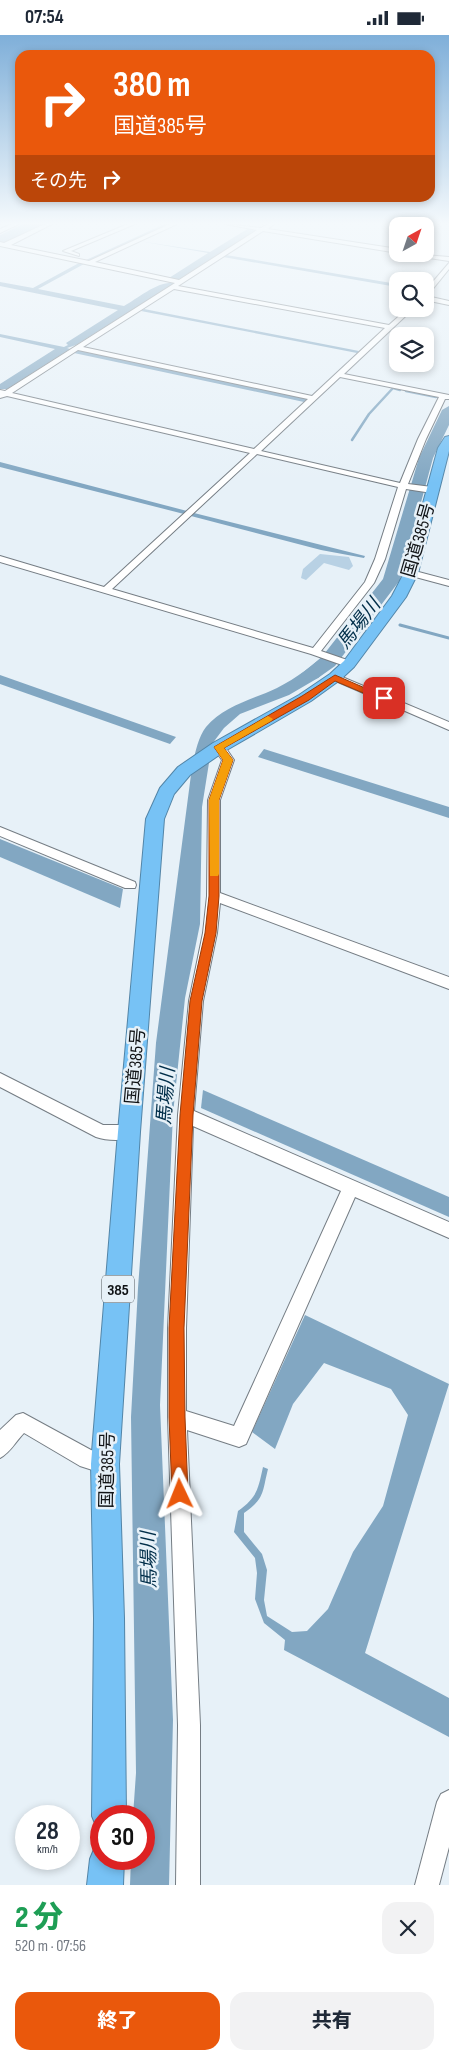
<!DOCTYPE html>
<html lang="ja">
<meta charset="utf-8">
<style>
:root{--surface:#fff;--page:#f2f2f3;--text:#1f2937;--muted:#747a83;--accent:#ea580c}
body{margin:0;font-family:"Sofia Sans Condensed","Noto Sans JP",sans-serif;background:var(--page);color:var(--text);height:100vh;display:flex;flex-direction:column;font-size:19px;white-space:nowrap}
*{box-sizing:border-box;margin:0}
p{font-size:16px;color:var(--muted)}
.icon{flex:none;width:28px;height:28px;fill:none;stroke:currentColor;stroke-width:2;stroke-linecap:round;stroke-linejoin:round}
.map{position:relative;height:1850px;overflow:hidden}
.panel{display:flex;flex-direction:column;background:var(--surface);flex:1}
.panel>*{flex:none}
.hud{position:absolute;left:15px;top:15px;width:420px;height:152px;border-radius:15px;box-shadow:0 2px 8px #0003;background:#ea580c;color:#fff;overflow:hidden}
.needle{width:32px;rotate:40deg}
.fabs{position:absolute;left:389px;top:182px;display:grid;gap:10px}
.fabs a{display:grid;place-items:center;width:45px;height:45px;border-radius:10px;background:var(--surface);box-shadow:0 2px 8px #0003;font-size:25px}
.speed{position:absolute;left:15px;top:1770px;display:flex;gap:10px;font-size:25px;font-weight:700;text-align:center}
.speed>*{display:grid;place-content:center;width:65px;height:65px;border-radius:50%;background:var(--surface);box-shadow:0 2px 8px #0003;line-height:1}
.speed small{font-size:12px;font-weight:400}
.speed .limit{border:8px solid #d22;background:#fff;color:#111}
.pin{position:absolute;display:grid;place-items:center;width:42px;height:42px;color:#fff;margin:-21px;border-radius:10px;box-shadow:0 2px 8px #0006}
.me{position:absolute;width:55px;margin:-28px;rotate:358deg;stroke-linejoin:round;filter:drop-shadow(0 0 4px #0008)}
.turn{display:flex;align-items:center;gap:18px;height:105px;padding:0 15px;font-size:22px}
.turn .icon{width:65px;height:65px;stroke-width:2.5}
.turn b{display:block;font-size:35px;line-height:42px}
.then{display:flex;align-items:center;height:48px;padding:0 15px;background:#0003;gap:10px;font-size:19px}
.round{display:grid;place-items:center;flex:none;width:52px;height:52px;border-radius:15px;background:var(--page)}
.overview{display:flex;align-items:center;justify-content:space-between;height:85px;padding:0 15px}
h1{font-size:30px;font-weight:800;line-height:38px;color:#1e9e55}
.button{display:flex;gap:10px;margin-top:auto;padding:10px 15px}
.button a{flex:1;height:58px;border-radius:15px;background:var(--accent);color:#fff;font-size:20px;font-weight:800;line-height:58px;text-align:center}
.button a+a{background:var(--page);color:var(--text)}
.status{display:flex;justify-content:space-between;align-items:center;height:35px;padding:0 25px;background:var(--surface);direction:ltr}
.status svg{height:14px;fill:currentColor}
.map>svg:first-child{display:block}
</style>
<div class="status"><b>07:54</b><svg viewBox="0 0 49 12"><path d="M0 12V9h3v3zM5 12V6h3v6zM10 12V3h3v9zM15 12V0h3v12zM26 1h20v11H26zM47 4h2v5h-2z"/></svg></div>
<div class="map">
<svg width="449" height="1850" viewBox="0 0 449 1850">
<rect width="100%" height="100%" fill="#e7f1f8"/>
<path fill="#b8d1e4" d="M320,519L349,522L353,531L349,535L324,528L306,545L301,543L303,534Z"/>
<g fill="#82a7c2">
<path d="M23,189H43L4,208H0V200Z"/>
<path d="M249,193L257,195L178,245L169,243L208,218L139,206L210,217Z"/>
<path d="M226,220L397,249V252L223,222Z"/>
<path d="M79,228L84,229L38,254L124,271C138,263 159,245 175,248L76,310L67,313L70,314L7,354H0V349L55,314L0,302V299L64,312L68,310L66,308L118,275L0,251V247L33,253Z"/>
<path d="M144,274L359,316L357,318L141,276Z"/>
<path d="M79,315L307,364L304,367L74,318Z"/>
<path d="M0,427L187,476L184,479L0,432Z"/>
<path d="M194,478L365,521L364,523L321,515L191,481Z"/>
<path d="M330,615L342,620L318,643L289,660L240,679L224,693L212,709L202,772L200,889L185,963L173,1079L160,1370L173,1685L169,1850H130L131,1824H144V1781H133L136,1738L131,1382L138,1253L156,1008L192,732C195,719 198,702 206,692C223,671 254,664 277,653C297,643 313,630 330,615Z"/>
<path d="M0,640L176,702L170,709L0,649Z"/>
<path d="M264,714L449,772V783L258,722Z"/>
<path d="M0,804L123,854L120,873L0,822Z"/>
<path d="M203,1055L449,1162V1182L201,1073Z"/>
<path d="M305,1280L449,1349L365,1618L449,1663V1702L284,1615L285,1605L264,1588L255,1564L257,1538L255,1523L234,1497L238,1476C257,1462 258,1455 263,1432L268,1434C262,1458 265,1463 244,1478V1497L262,1519L267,1535L264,1565L267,1581L292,1597L307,1596L328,1574L353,1517L383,1471L408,1380L391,1354L324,1328L293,1369L275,1414L252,1397Z"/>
</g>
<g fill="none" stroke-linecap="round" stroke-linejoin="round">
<path stroke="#82a7c2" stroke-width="2" d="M82,228L167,189"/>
<g stroke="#82a7c2" stroke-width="2.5">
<path d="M406,356L436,362"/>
<path d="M352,405L369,379L393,353L400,355"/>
</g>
<path stroke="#82a7c2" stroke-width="3" d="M400,590L449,603"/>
<path fill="#82a7c2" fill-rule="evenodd" d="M449,371V390L433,423L400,545L335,631L318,643L311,645L304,643L301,639L321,623L383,544L419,423L442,375Z"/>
<defs>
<g id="minor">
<path d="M12,189H19L0,198V194Z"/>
<path d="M45,189H52L11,210L89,226L170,189H177L95,227L179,245L257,195L225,189L261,193L268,189H274L268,194L398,214V218L263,196L178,251L389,290L407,274H413L344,339L449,360V364H445L426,404L408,449L432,452L436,455L432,458L406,454L385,524L374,548L321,616L353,627L354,629L353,631H345L311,619L0,527V521L104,552L250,418L7,361L0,363V355L5,356L175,248L0,211V207L4,208ZM174,254L385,293L312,361L83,312ZM78,315L308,364L254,414L12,358ZM340,342L439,362L418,404L400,448L261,416ZM257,419L398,452L375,524L365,547L313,613L112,554Z"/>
<path d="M128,189H135L71,216L79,219V221L63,216Z"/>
<path d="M413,219L449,222V226L416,221Z"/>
<path d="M449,228V234L427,261L449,266V270L425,265V256Z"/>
<path d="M411,535L449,545V551L408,540V536Z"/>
<path d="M335,639L449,687V695L331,644L330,642L331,640Z"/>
<path d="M219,708L223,709L234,725L220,765V858L449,942V954L220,868L217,898L203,966L194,1076L449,1187V1203L355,1162L246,1409L239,1412L187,1395L200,1690V1850H176L178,1690L168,1382V1293L178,1080L189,966L203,898L207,861L208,765L222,725L213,712ZM193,1091L341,1156L234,1391L186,1376V1293Z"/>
<path d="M0,792L135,847L136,850L135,853H125L0,801Z"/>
<path d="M0,1038L103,1090H129L135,1092L137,1097L135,1102C124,1106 107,1106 96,1102L0,1052Z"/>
<path d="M23,1378L91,1415L112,1422L115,1429L112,1436L105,1439L80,1431L24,1398C16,1406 10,1418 0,1423V1395L16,1380Z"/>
<path d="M449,1755V1812L439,1850H415L437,1767L441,1759Z"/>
</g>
<g id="highway">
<path d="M449,401V416L418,538L406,562L354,632L340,645L311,666L225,716L190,740L174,759L164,784L140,1097L119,1429L124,1583L126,1781H101V1795L97,1793L92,1781L94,1583L91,1429L118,1097L146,784L160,753L178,732L213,708L299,660L330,639L344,626L392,561L404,538L438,413L445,402Z"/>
<path d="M101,1809V1824H124L123,1850H87L90,1824L95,1812Z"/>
</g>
</defs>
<use href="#minor" stroke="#757d84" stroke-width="2"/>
<use href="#highway" stroke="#5385a7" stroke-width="2"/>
<use href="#minor" fill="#fff" fill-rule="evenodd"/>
<use href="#highway" fill="#77c2f5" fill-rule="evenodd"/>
</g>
<linearGradient id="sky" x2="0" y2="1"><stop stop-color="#7fafd9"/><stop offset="0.42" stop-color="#f4f9fc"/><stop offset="1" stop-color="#f4f9fc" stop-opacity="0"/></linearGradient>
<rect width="449" height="448" fill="url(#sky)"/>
<path fill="#ea580c" stroke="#983908" d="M335,640L388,663L387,665H380L335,646L309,665L224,713L233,725L219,765V861L216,898L202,966L193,1080L184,1293L185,1382L188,1459L186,1465L180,1467L174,1465L172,1459L169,1382V1293L180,1080L190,966L205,898L209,861V765L223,725L214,712L302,661Z"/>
<path fill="#f59e0b" d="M268,681L273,684L271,686L224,713L233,725L219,765V839L218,841H210L209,765L223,725L214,712Z"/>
<g text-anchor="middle" stroke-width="5" stroke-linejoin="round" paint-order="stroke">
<rect fill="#e7f1f8" stroke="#50565a" stroke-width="1" x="102" y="1240.5" width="32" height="27" rx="4"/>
<g font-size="16" font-weight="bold" fill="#101316">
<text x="118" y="1260">385</text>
</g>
<g font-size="18" fill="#101316" stroke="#e7f1f8">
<text transform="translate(418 505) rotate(-74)" y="6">国道385号</text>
<text transform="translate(135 1031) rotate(-85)" y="6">国道385号</text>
<text transform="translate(107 1435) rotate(-89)" y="6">国道385号</text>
</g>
<g font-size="19" font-style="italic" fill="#002e49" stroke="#e7f1f8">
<text transform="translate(358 588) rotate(-52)" y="7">馬場川</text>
<text transform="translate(165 1061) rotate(-86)" y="7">馬場川</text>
<text transform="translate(148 1525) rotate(-91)" y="7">馬場川</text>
</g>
</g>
</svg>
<div class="fabs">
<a><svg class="needle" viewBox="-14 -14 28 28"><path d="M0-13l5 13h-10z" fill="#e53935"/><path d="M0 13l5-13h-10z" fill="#747a83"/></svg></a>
<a><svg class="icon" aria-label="search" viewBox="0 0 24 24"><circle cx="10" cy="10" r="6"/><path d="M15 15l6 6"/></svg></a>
<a><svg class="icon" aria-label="layers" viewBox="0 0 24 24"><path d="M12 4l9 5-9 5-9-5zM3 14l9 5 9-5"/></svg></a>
</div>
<div class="speed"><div>28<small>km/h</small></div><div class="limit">30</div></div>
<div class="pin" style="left:384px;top:663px;background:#d93025"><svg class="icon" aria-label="arrive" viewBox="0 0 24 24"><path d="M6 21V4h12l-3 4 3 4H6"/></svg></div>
<svg class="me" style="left:180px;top:1459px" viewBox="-20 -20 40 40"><path d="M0-17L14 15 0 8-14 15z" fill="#ea580c" stroke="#fff" stroke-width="4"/></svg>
<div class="hud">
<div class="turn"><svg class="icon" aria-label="right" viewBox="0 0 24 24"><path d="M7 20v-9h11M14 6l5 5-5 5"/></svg><div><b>380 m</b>国道385号</div></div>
<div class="then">その先<svg class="icon" aria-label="right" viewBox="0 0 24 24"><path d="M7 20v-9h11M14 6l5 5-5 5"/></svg></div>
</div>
</div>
<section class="panel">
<div class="overview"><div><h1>2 分</h1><p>520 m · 07:56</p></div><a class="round"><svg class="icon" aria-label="close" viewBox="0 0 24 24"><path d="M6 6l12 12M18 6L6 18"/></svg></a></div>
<div class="button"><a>終了</a><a>共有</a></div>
</section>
